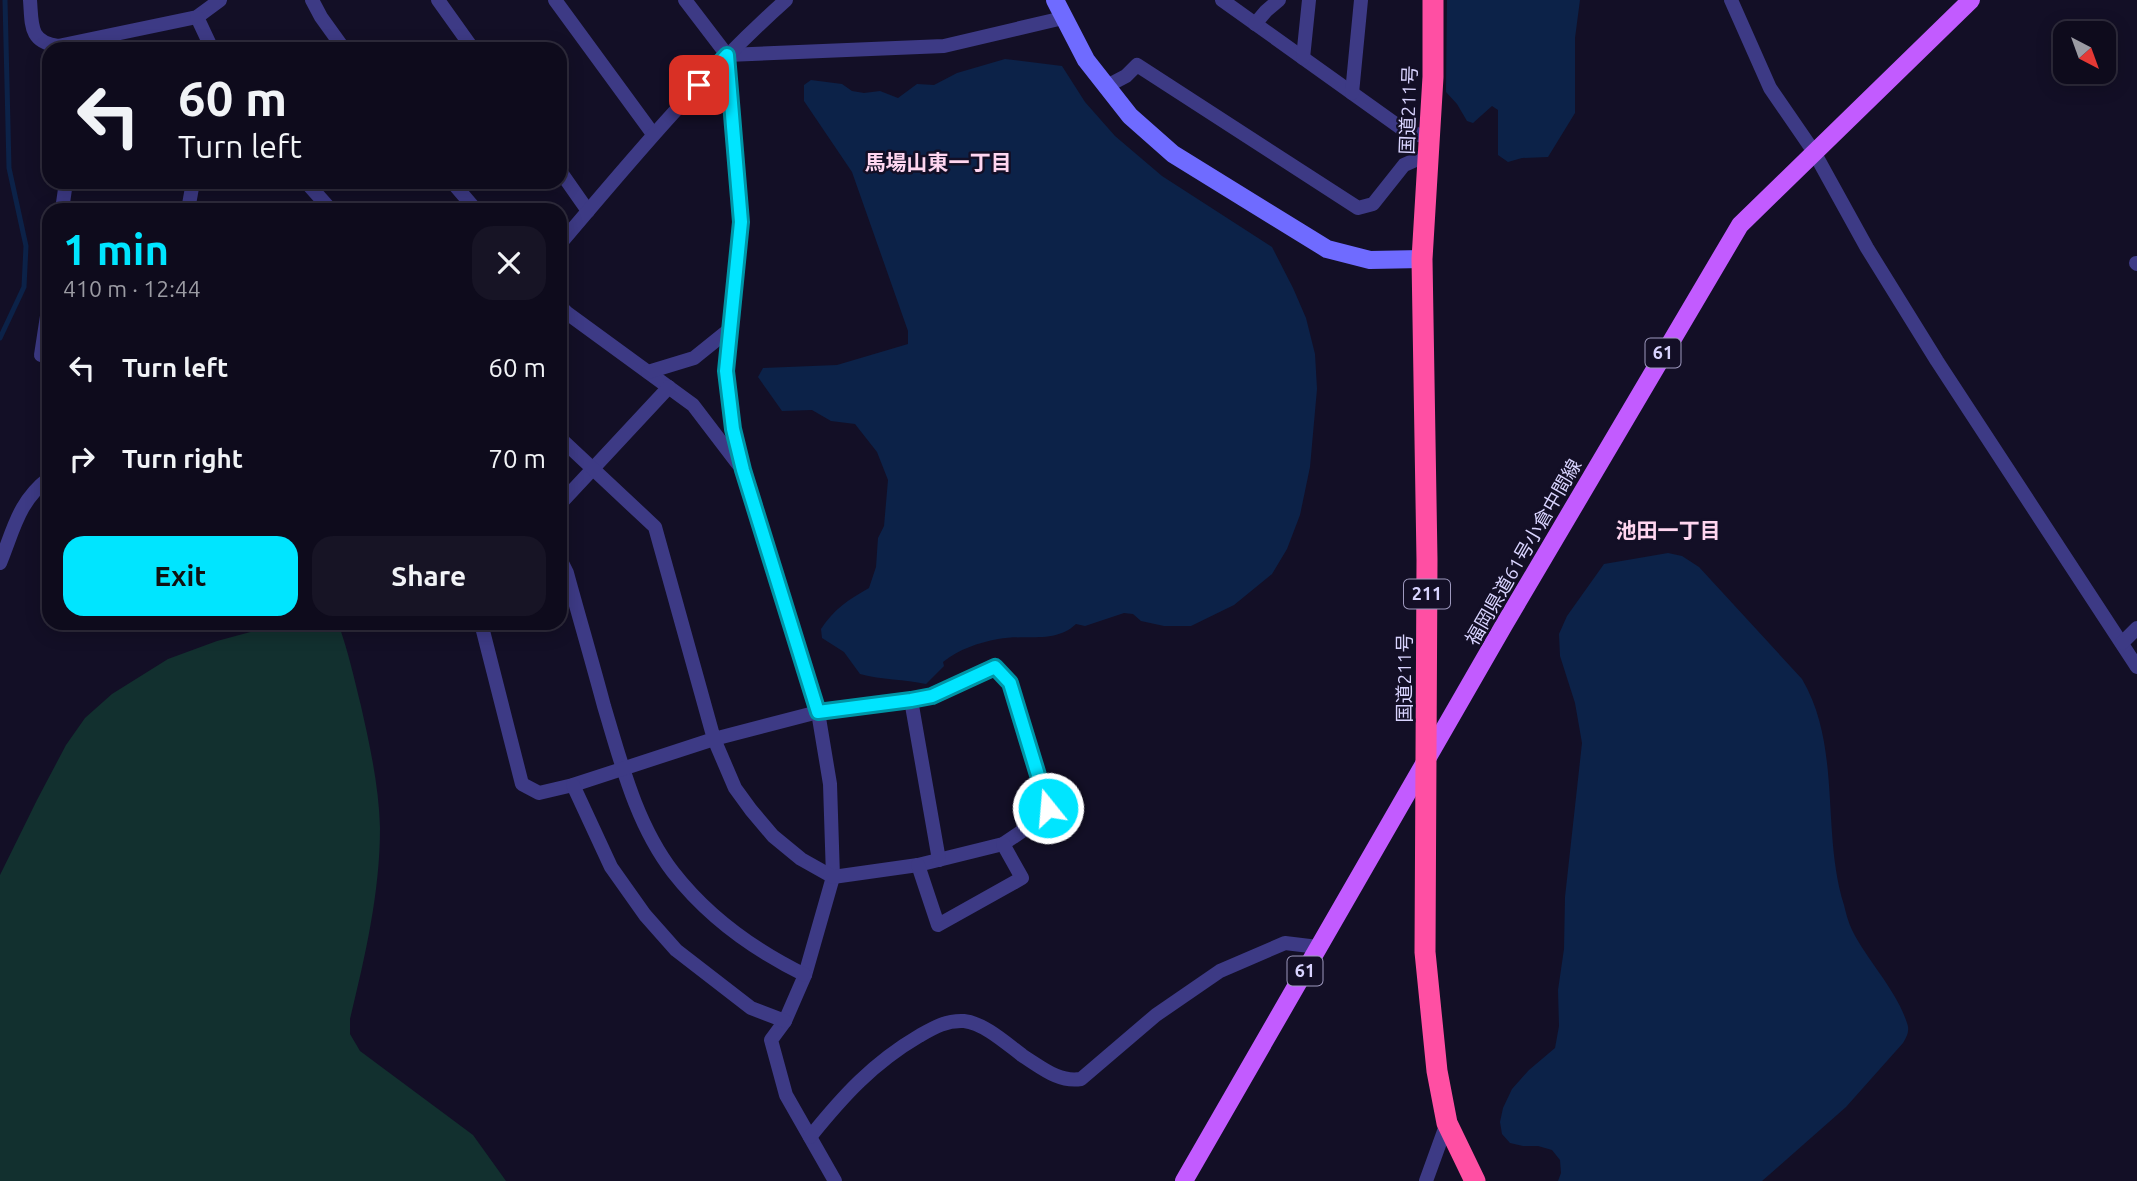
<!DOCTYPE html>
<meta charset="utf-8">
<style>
:root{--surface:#0e0b1c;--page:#171425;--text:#f1f3f6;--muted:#9b9ba3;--line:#2e2b3b;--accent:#00e5ff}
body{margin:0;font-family:Ubuntu,"Noto Sans JP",sans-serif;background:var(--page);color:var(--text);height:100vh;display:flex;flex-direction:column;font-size:26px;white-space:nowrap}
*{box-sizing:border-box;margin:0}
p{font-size:23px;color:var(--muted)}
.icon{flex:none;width:38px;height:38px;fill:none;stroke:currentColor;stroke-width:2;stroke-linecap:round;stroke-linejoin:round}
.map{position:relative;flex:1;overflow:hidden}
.side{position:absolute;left:42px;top:203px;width:525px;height:427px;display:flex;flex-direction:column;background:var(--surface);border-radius:21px;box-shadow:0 4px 18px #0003,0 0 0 2px var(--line)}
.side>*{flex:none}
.hud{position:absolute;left:42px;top:42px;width:525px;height:147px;border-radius:21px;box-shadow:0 4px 18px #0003,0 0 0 2px var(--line);background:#0e0b1c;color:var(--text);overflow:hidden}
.needle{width:46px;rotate:139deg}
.buttons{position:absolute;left:2053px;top:21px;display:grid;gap:14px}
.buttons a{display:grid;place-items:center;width:63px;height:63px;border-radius:14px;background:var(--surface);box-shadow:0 4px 18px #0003,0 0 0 2px var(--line);font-size:35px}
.pin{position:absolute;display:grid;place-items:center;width:60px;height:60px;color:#fff;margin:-30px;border-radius:14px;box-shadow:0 4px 10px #0006}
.me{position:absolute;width:77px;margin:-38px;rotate:343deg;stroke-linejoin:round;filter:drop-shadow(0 0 5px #0008)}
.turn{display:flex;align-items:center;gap:24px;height:147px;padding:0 21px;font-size:32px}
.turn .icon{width:91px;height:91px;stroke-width:2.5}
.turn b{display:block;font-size:49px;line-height:60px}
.round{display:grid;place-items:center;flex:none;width:74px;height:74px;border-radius:21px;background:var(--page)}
.summary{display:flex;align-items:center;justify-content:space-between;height:119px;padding:0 21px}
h1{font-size:42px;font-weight:600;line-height:52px;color:var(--accent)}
.primary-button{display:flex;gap:14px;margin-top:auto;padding:14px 21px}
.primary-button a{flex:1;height:80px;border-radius:21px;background:var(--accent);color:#111;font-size:28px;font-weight:600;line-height:80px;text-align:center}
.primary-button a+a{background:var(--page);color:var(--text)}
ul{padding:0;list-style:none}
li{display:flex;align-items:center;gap:21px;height:91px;padding:0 21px}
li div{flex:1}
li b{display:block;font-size:26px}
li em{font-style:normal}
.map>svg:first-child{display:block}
</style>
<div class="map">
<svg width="2137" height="1181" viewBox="0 0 2137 1181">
<rect width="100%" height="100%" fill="#130f26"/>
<path fill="#12302f" d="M284,623H338C348,650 354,678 361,706C370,746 379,787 380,828C380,893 365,957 350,1019V1034L360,1051L473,1135L506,1181H0V875L37,800L66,745L85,718L112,694L168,659L217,641Z"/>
<g fill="#0c2248">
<path d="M1447,0H1580L1575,38V113L1548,157L1522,158L1508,162L1498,155V110L1492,106L1473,123L1467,121L1457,104L1446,92Z"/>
<path d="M1005,59L1062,66L1085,102L1115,136L1162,176L1272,247L1293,288L1306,318L1315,354L1317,389L1310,467L1300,515L1287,549L1272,574L1234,605L1191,626H1164L1141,621L1133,614L1124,613L1085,626L1076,624C1055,644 1025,634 998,639C978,643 959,649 943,662L944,666L926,684C904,679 882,680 860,674L844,652L822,638L821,629C833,610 849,599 869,588L876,567L878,538L884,526L888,480L877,452L855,424L831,421L812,410L782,411L758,377L763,368L837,365L908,344V331L852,172L804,101V85L811,80L842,84L852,91L864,93L880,91L898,98L917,84L934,85L957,73Z"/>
<path d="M1668,553L1682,556L1699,567L1802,679C1842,747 1821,832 1844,905C1846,913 1848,922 1852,930C1868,962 1896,989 1907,1023C1910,1031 1907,1036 1903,1043L1846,1107L1762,1181H1558L1561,1173L1560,1160L1552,1150L1538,1146H1523L1510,1143L1502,1134L1500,1122L1503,1108L1512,1089L1529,1070L1555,1048L1559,1026L1558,990L1564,949L1565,897L1582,743L1575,703L1560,656L1559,634L1567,616L1604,564Z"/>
</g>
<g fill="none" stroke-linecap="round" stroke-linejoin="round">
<path stroke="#0c2248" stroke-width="5" d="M0,338L24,287L26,246L9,168L5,0"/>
<g stroke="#3d3a85" stroke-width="14">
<path d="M30,0C32,25 29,42 58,46L197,17L220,0"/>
<path d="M312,0L321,17L344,49"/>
<path d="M438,0L473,49"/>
<path d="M555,0L653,134"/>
<path d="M685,0L727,55L741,222L726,371L732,429L743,470L818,712L830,784L833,877L805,975L785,1021L771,1040L786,1095L835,1181"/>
<path d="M1222,0L1401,128L1430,139"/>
<path d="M1731,0L1770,88L1814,152L1867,248L1937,361L2137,667"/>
<path d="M197,17L212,49"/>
<path d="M1255,24L1266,11L1279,0"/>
<path d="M727,55L944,46L1063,18"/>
<path d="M1303,58L1309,0"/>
<path d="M1107,86L1126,76L1137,65L1358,208L1373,204L1404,165L1429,154"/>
<path d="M1352,93L1361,0"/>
<path d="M560,171L588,211"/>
<path d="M306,182L331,210"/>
<path d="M452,182L476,210"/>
<path d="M62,210L66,182"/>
<path d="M188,210L193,182"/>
<path d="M560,244C632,159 703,74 786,0"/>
<path d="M2136,263L2137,264"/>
<path d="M49,303L41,355H49"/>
<path d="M560,306L567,313L693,405L738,464"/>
<path d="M648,372L694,358L730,329"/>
<path d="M560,504L669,387"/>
<path d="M560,559L567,573C579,617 592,661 604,706C621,762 636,824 673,872C708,917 754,950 805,975"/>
<path d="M0,563C14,529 18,502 49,478"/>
<path d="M481,623L522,784L539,793L573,785L714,739L818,712L911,700L931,696L995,667L1010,683L1048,808L1040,819L1003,844L918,865L833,877L801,859L773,836L751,810L735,788L714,739L655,527L560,438"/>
<path d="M2122,643L2137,628"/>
<path d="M911,700L939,860"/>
<path d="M573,785L611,867L645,915L676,950L751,1008L785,1021"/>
<path d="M918,865L938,925L1022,878L1003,844"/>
<path d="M810,1137C843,1096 873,1063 919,1036C933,1028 946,1020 964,1021C984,1023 1007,1044 1023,1056C1041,1067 1059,1083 1081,1079L1156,1015L1220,971L1285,943L1318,947"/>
<path d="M1426,1181L1447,1123"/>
</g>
<path stroke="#6f6bff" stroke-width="18" d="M1055,0L1086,60L1130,116L1173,154L1327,249L1370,260L1422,259"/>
<path stroke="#c25bff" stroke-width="18" d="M1184,1181L1504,625L1740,225L1971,0"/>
<path stroke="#ff4fa3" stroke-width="21" d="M1433,0V77L1422,259L1427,560L1425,952L1437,1071L1447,1123L1475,1181"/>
</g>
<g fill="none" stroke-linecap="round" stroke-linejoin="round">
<defs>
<path id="route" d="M699,85L727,55L741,222L726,371L733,429L743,470L818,712L911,700L932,696L995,667L1010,683L1048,808"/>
</defs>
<use href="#route" stroke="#0095a6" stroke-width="18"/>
<use href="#route" stroke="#00e5ff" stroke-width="12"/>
</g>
<g text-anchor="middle" stroke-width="5" stroke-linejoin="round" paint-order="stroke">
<g fill="#130f26" stroke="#9e99be" stroke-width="2">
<rect x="1645.5" y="338.5" width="35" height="29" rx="5"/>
<rect x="1404" y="579.5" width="46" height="29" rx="5"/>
<rect x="1287.5" y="956.5" width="35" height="29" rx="5"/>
</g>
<g font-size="18" font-weight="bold" fill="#d9d4ff">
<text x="1663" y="359">61</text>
<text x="1427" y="600">211</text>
<text x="1305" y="977">61</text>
</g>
<g font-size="19" fill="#d9d4ff" stroke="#130f26">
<text transform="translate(1408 110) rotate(-88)" y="7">国道211号</text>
<text transform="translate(1523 552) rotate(-60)" y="7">福岡県道61号小倉中間線</text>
<text transform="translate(1404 678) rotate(-90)" y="7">国道211号</text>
</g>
<g font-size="21" font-weight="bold" fill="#ffd6f0" stroke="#130f26">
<text x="938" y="170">馬場山東一丁目</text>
<text x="1668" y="538">池田一丁目</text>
</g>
</g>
</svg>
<div class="buttons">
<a><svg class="needle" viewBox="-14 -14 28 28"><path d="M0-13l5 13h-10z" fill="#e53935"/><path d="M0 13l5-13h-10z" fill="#9b9ba3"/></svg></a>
</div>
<div class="pin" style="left:699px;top:85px;background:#d93025"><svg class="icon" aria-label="arrive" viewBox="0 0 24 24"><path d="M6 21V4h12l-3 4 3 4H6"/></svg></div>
<svg class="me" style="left:1048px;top:808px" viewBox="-20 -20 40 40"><circle r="17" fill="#00e5ff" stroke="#fff" stroke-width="3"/><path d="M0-11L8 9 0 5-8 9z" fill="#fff"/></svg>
<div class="hud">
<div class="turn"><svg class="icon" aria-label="left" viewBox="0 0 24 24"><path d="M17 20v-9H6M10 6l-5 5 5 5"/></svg><div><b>60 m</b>Turn left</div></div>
</div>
<section class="side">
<div class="summary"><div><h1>1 min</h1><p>410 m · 12:44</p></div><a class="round"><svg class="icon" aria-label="close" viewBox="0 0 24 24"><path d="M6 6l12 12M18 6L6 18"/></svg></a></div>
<ul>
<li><svg class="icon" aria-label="left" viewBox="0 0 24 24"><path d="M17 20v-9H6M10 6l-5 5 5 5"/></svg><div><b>Turn left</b></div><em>60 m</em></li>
<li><svg class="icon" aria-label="right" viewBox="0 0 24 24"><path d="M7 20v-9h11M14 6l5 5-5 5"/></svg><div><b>Turn right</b></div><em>70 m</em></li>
</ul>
<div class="primary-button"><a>Exit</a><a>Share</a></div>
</section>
</div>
